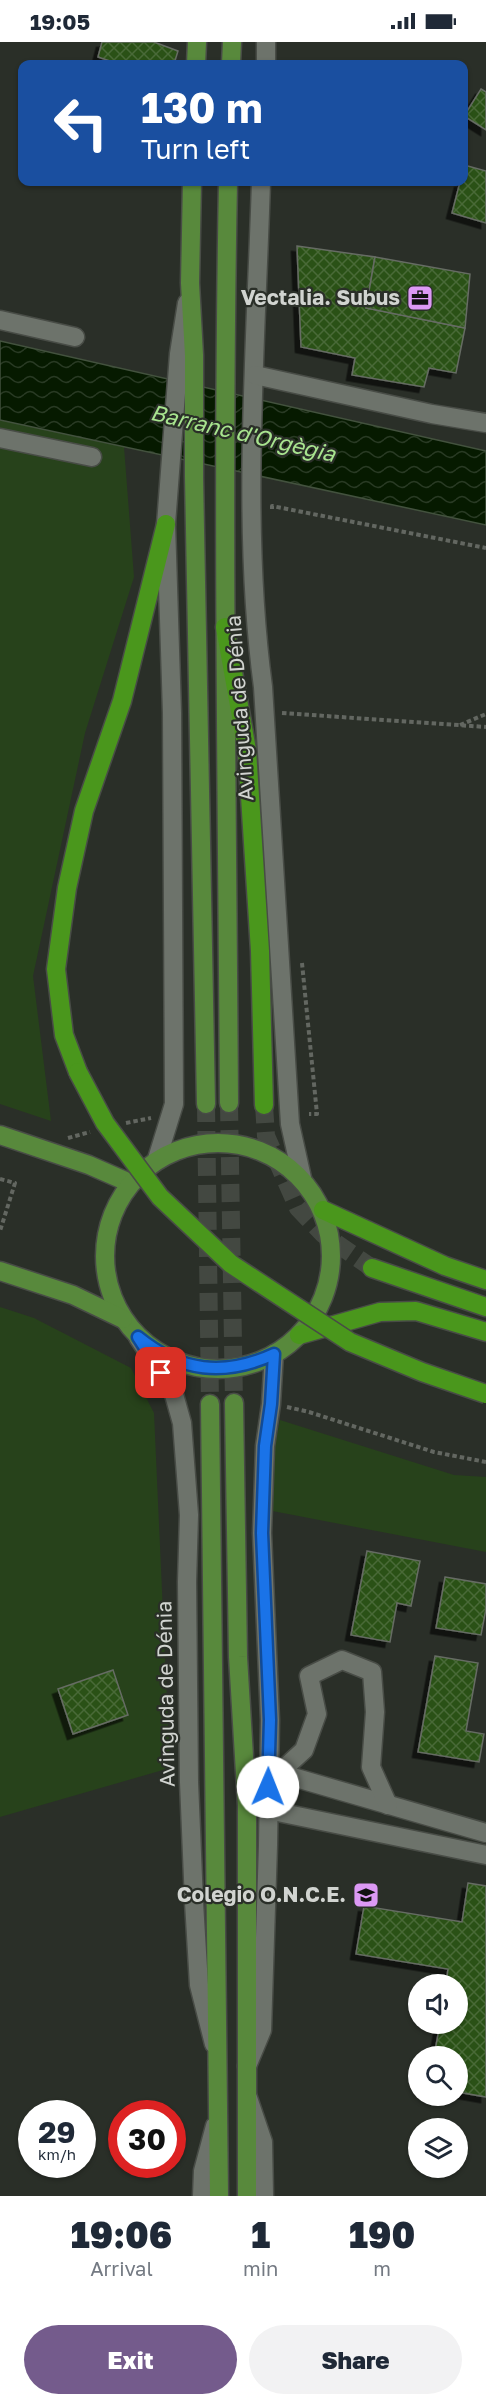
<!DOCTYPE html>
<meta charset="utf-8">
<style>
:root{--surface:#fff;--page:#f2f2f3;--text:#1f2937;--muted:#747a83;--accent:#745b8c}
body{margin:0;font-family:"Golos Text",sans-serif;background:var(--page);color:var(--text);height:100vh;display:flex;flex-direction:column;font-size:22px;white-space:nowrap}
*{box-sizing:border-box;margin:0}
p{font-size:20px;color:var(--muted)}
.icon{flex:none;width:33px;height:33px;fill:none;stroke:currentColor;stroke-width:2;stroke-linecap:round;stroke-linejoin:round}
.map{position:relative;height:2154px;overflow:hidden}
.drawer{display:flex;flex-direction:column;background:var(--surface);flex:1}
.drawer>*{flex:none}
.hud{position:absolute;left:18px;top:18px;width:450px;height:126px;border-radius:12px;box-shadow:0 2px 4px #0004;background:#1a4fa0;color:#fff;overflow:hidden}
.tools{position:absolute;left:408px;top:1932px;display:grid;gap:12px}
.tools a{display:grid;place-items:center;width:60px;height:60px;border-radius:50%;background:var(--surface);box-shadow:0 2px 4px #0004;font-size:30px}
.speed{position:absolute;left:18px;top:2058px;display:flex;gap:12px;font-size:30px;font-weight:700;text-align:center}
.speed>*{display:grid;place-content:center;width:78px;height:78px;border-radius:50%;background:var(--surface);box-shadow:0 2px 4px #0004;line-height:1}
.speed small{font-size:15px;font-weight:400}
.speed .limit{border:9px solid #d22;background:#fff;color:#111}
.pin{position:absolute;display:grid;place-items:center;width:51px;height:51px;color:#fff;margin:-26px;border-radius:12px;box-shadow:0 3px 9px #0006}
.me{position:absolute;width:66px;margin:-33px;rotate:1deg;stroke-linejoin:round;filter:drop-shadow(0 0 4px #0008)}
.turn{display:flex;align-items:center;gap:21px;height:126px;padding:0 24px;font-size:27px}
.turn .icon{width:78px;height:78px;stroke-width:2.5}
.turn b{display:block;font-size:42px;line-height:51px}
.eta{display:flex;justify-content:space-evenly;align-items:center;height:102px;text-align:center}
.eta b{font-size:36px;font-weight:800;line-height:42px}
.action{display:flex;gap:12px;margin-top:auto;padding:12px 24px}
.action a{flex:1;height:69px;border-radius:36px;background:var(--accent);color:#fff;font-size:24px;font-weight:800;line-height:69px;text-align:center}
.action a+a{background:var(--page);color:var(--text)}
.status{display:flex;justify-content:space-between;align-items:center;height:42px;padding:0 30px;background:var(--surface);direction:ltr}
.status svg{height:16px;fill:currentColor}
.map>svg:first-child{display:block}
</style>
<div class="status"><b>19:05</b><svg viewBox="0 0 49 12"><path d="M0 12V9h3v3zM5 12V6h3v6zM10 12V3h3v9zM15 12V0h3v12zM26 1h20v11H26zM47 4h2v5h-2z"/></svg></div>
<div class="map">
<svg width="486" height="2154" viewBox="0 0 486 2154">
<defs>
<pattern id="water-waves" width="16" height="10" patternUnits="userSpaceOnUse" patternTransform="scale(1.5)"><rect width="16" height="10" fill="#061a00"/><path d="M0 5q4-4 8 0t8 0" fill="none" stroke="#293a24"/></pattern>
<pattern id="building-cross-hatch" width="8" height="8" patternUnits="userSpaceOnUse" patternTransform="scale(1.5)"><rect width="8" height="8" fill="#2a5116"/><path d="M0 0l8 8M0 8l8-8" fill="none" stroke="#486937"/></pattern>
<filter id="shadow"><feDropShadow dx="-5.5" dy="5.5" stdDeviation="0" flood-color="#0009"/></filter>
</defs>
<rect width="100%" height="100%" fill="#2a2f28"/>
<g fill="#27421b">
<path d="M0,378L124,405L134,535L85,691L33,934L51,1079L0,1062Z"/>
<path d="M0,1265L34,1276L131,1326L154,1371L170,1726L0,1775Z"/>
<path d="M280,1378L454,1433L486,1435V1510L262,1467Z"/>
</g>
<path fill="url(#water-waves)" stroke="#43523e" stroke-width="1.5" d="M0,299L486,409V483L0,378Z"/>
<g fill="url(#building-cross-hatch)" stroke="#666c64" stroke-width="1.5" filter="url(#shadow)">
<path d="M102,0H154L178,9L174,22H119L98,15Z"/>
<path d="M481,47L486,50V88L464,74Z"/>
<path d="M464,123L486,129V181L452,171L460,140H464Z"/>
<path d="M297,204L375,215L366,266L465,286L456,331L429,326L424,345L352,333L355,316L301,305Z"/>
<path d="M375,215L470,232L465,286L366,266Z"/>
<path d="M367,1509L420,1519L411,1564L397,1561L390,1600L351,1593Z"/>
<path d="M445,1535L486,1542V1567L481,1593L436,1586Z"/>
<path d="M435,1614L478,1621L466,1689L484,1692L479,1720L418,1710Z"/>
<path d="M113,1628L128,1673L73,1692L58,1647Z"/>
<path d="M468,1841L486,1844V2055L458,2050V2014H434L440,1982H458V1942H446L448,1927L356,1912L364,1864L462,1880Z"/>
</g>
<g fill="none" stroke-linecap="round" stroke-linejoin="round">
<g stroke="#434841" stroke-width="18" stroke-dasharray="18 9" stroke-linecap="butt">
<path d="M229,1061L234,1361"/>
<path d="M206,1062L210,1362"/>
</g>
<path stroke="#434841" stroke-width="18" stroke-dasharray="18 9" stroke-linecap="butt" d="M264,1063L266,1094L298,1166L323,1192L372,1226"/>
<defs>
<g id="minor">
<path d="M266,22V0"/>
<path d="M261,140C256,304 241,482 263,645L290,1082L302,1136"/>
<path d="M0,278L75,295"/>
<path d="M255,333L432,372L486,381"/>
<path d="M0,396L92,415"/>
<path d="M157,1117L174,1062L172,671L166,482L179,312L187,261"/>
<path d="M138,1295L173,1349L182,1381L189,1473L187,1540L189,1740L194,1860L199,1943L214,2002"/>
<path d="M273,1726L279,1731L486,1791"/>
<path d="M279,1731L304,1708L317,1672L309,1634L342,1618L372,1630L375,1670L371,1725L388,1763"/>
<path d="M268,1768L486,1813"/>
<path d="M247,2024L262,1988L268,1803L270,1678L262,1491L265,1404L271,1362L274,1312"/>
<path d="M248,2056L263,2100L264,2154"/>
<path d="M202,2154L203,2129L215,2084"/>
</g>
<g id="major">
<path d="M196,22L197,0"/>
<path d="M231,22L232,0"/>
<path d="M192,140L190,241L194,313V435L206,1062"/>
<path d="M228,140C222,447 227,754 229,1061"/>
<path d="M0,1093L89,1123L130,1141"/>
<circle cx="218" cy="1214" r="113"/>
<path d="M0,1229L73,1253L123,1277"/>
<path d="M234,1361L238,1615L247,1764V2154"/>
<path d="M210,1362L219,2154"/>
</g>
<g id="highway">
<path d="M225,585L247,708L260,909L264,1063"/>
<path d="M78,1030L64,993L56,927L67,846L84,769L122,659L166,482"/>
<path d="M323,1168L445,1224L486,1238"/>
<path d="M372,1226L486,1265"/>
<path d="M299,1293L380,1270L416,1269L486,1290"/>
</g>
</defs>
<use href="#minor" stroke="#484c46" stroke-width="21"/>
<use href="#major" stroke="#484c46" stroke-width="21"/>
<use href="#highway" stroke="#484c46" stroke-width="21"/>
<g stroke="#636761" stroke-width="4" stroke-dasharray="4.5 3" stroke-linecap="butt">
<path d="M272,467V464L486,506"/>
<path d="M282,671L486,685"/>
<path d="M460,683L486,672"/>
<path d="M302,921L317,1072H309"/>
<path d="M126,1081L151,1076"/>
<path d="M68,1096L90,1090"/>
<path d="M0,1137L15,1141L0,1189"/>
<path d="M287,1365L309,1370L434,1410L486,1420"/>
</g>
<use href="#minor" stroke="#6d736b" stroke-width="18"/>
<use href="#major" stroke="#58893c" stroke-width="18"/>
<use href="#highway" stroke="#4a971c" stroke-width="18"/>
<defs>
<path id="highway-bridge" d="M78,1030L105,1081L160,1155L231,1222L350,1300L422,1330L486,1352"/>
</defs>
<use href="#highway-bridge" stroke="#484c46" stroke-width="21" stroke-linecap="butt"/>
<use href="#highway-bridge" stroke="#4a971c" stroke-width="18"/>
</g>
<g fill="none" stroke-linecap="round" stroke-linejoin="round">
<defs>
<path id="route" d="M161,1331L138,1295C181,1330 224,1335 274,1312L271,1362L265,1404L262,1491L270,1678L268,1745"/>
</defs>
<use href="#route" stroke="#114b97" stroke-width="15"/>
<use href="#route" stroke="#1a73e8" stroke-width="10"/>
</g>
<defs>
<symbol id="office-square" viewBox="-11 -11 22 22"><rect x="-9" y="-9" width="18" height="18" rx="4" fill="#dc99f4" stroke="#2a2f28"/><path d="M-6-3h4V-5.5h4V-3h4V5H-6ZM-1-4.5V-3h2v-1.5ZM-6 0V1H6V0Z" fill="#111"/></symbol>
<symbol id="school-square" viewBox="-11 -11 22 22"><rect x="-9" y="-9" width="18" height="18" rx="4" fill="#dc99f4" stroke="#2a2f28"/><path d="M0-5L7-2L0 1L-7-2ZM-4 1L0 2.5L4 1V4Q0 6-4 4Z" fill="#111"/></symbol>
</defs>
<g fill-rule="evenodd">
<use href="#office-square" x="405" y="241" width="30" height="30"/>
<use href="#school-square" x="351" y="1838" width="30" height="30"/>
</g>
<g text-anchor="middle" stroke-width="4.5" stroke-linejoin="round" paint-order="stroke">
<g font-size="21" font-weight="bold" fill="#d1d4d0" stroke="#2a2f28" text-anchor="end">
<text x="400" y="263">Vectalia. Subus</text>
<text x="346" y="1860">Colegio O.N.C.E.</text>
</g>
<g font-size="21" fill="#d1d4d0" stroke="#2a2f28">
<text transform="translate(240 666) rotate(-94)" y="7">Avinguda de Dénia</text>
<text transform="translate(166 1652) rotate(-91)" y="7">Avinguda de Dénia</text>
</g>
<g font-size="22" font-style="italic" fill="#a8e48f" stroke="#2a2f28">
<text transform="translate(243 391) rotate(13)" y="8">Barranc d'Orgègia</text>
</g>
</g>
</svg>
<div class="tools">
<a><svg class="icon" aria-label="sound" viewBox="0 0 24 24"><path d="M4 9h4l5-4v14l-5-4H4zM17 9q2 3 0 6"/></svg></a>
<a><svg class="icon" aria-label="search" viewBox="0 0 24 24"><circle cx="10" cy="10" r="6"/><path d="M15 15l6 6"/></svg></a>
<a><svg class="icon" aria-label="layers" viewBox="0 0 24 24"><path d="M12 4l9 5-9 5-9-5zM3 14l9 5 9-5"/></svg></a>
</div>
<div class="speed"><div>29<small>km/h</small></div><div class="limit">30</div></div>
<div class="pin" style="left:161px;top:1331px;background:#d93025"><svg class="icon" aria-label="arrive" viewBox="0 0 24 24"><path d="M6 21V4h12l-3 4 3 4H6"/></svg></div>
<svg class="me" style="left:268px;top:1745px" viewBox="-20 -20 40 40"><circle r="19" fill="#fff"/><path d="M0-13L10 11 0 6-10 11z" fill="#1a73e8"/></svg>
<div class="hud">
<div class="turn"><svg class="icon" aria-label="left" viewBox="0 0 24 24"><path d="M17 20v-9H6M10 6l-5 5 5 5"/></svg><div><b>130 m</b>Turn left</div></div>
</div>
</div>
<section class="drawer">
<div class="eta">
<div><b>19:06</b><p>Arrival</p></div>
<div><b>1</b><p>min</p></div>
<div><b>190</b><p>m</p></div>
</div>
<div class="action"><a>Exit</a><a>Share</a></div>
</section>
